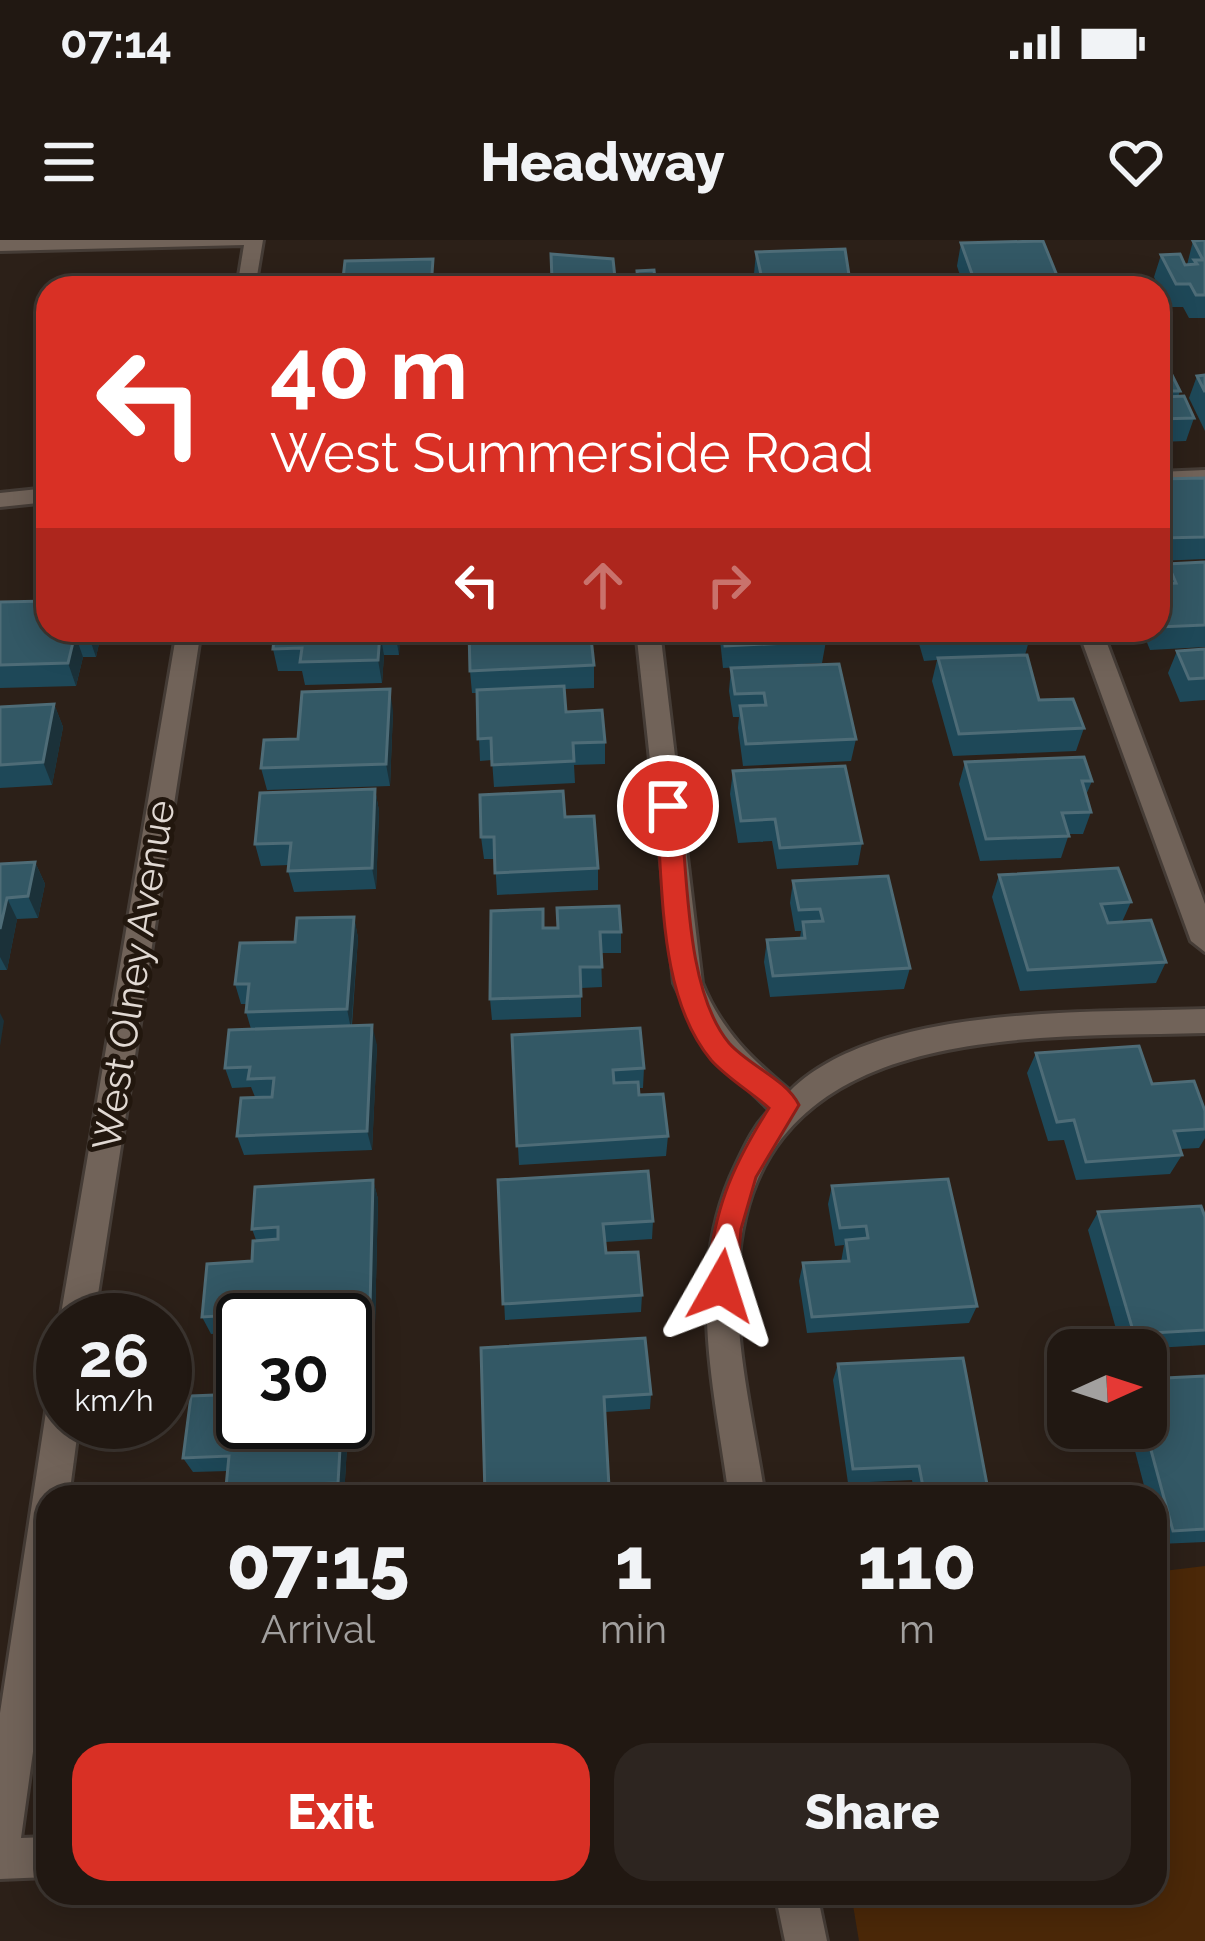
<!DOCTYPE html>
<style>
:root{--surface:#211812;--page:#2d2520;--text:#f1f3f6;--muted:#a2a09f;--line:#3e3732;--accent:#d93025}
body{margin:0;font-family:Raleway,sans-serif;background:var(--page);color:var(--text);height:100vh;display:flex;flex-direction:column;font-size:45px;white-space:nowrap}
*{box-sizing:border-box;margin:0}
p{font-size:39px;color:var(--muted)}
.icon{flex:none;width:66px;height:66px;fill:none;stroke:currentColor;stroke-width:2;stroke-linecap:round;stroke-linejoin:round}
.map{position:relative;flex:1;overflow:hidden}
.panel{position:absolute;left:36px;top:1245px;width:1131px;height:420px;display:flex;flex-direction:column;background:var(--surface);border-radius:36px;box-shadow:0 6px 30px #0003,0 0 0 3px var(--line)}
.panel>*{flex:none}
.top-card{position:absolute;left:36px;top:36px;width:1134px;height:366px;border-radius:36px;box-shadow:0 6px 30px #0003,0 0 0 3px var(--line);background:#d93025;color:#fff;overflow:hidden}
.needle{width:78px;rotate:87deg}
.tools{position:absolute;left:1047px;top:1089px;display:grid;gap:24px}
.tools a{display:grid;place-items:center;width:120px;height:120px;border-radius:24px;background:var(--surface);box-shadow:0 6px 30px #0003,0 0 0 3px var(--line);font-size:60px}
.speed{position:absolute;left:36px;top:1053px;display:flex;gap:24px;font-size:60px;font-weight:700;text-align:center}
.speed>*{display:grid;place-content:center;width:156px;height:156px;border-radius:50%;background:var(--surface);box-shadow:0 6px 30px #0003,0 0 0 3px var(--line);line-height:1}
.speed small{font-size:30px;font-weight:400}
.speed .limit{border:6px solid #111;border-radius:18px;background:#fff;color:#111}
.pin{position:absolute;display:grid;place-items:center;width:102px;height:102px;color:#fff;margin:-51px;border:6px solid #fff;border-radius:50%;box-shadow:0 3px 12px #0007}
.me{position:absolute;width:132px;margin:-66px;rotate:6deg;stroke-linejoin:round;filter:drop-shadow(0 0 9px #0008)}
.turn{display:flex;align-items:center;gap:42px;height:252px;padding:0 36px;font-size:54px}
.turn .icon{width:156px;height:156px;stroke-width:2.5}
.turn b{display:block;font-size:84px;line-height:102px}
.lanes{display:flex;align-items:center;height:114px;padding:0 36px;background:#0003;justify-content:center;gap:60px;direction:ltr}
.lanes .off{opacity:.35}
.eta{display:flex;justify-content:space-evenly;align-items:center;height:204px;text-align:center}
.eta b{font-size:72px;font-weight:800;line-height:84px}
.cta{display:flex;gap:24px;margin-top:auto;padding:24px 36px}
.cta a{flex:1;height:138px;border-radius:36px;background:var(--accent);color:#fff;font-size:48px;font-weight:800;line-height:138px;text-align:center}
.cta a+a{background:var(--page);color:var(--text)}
.status{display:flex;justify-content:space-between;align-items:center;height:84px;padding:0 60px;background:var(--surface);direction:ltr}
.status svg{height:33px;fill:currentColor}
header{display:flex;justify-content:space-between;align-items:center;height:156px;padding:0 36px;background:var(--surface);font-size:54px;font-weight:800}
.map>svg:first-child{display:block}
</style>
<div class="status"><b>07:14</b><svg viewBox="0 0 49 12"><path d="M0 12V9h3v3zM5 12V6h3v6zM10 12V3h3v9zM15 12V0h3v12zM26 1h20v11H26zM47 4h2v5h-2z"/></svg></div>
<header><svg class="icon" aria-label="menu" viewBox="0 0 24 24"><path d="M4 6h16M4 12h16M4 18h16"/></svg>Headway<svg class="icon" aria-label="heart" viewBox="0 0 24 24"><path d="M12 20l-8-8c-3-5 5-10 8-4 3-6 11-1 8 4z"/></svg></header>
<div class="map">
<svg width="1205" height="1701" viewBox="0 0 1205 1701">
<rect width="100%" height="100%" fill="#2c2018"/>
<path fill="#4b2808" d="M1205,1326V1701H859L851,1653H1155V1332Z"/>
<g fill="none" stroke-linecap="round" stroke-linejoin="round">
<defs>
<g id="minor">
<path d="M0,0H263L255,48H237L244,5L0,11Z"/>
<path d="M1205,230V242L1158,244V232Z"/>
<path d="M48,248V262L0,267V253Z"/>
<path d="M177,390H201L94,1080H63V1086L60,1080Z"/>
<path d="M636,390H660L702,743C721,790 751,819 790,851C877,764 1089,773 1205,769V793C1023,798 749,780 738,1031C734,1106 754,1183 765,1257H729C714,1145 684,1032 736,925C746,904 754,886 770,870L705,807L674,743Z"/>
<path d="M1078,390H1102L1205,664V712L1191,701Z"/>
<path d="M63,1156V1182H79L69,1257H48V1404L21,1598L48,1597V1637L0,1639V1473L46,1172L51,1160Z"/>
<path d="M775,1653H817L827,1701H785Z"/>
</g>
</defs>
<use href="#minor" stroke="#453c36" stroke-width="6"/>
<use href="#minor" fill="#716359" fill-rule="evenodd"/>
</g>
<g fill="#1e4858">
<path d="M1205,0V78H1189L1183,67H1168L1154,37L1161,15L1187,25L1193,1Z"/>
<path d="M961,3L1062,48H964L957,26Z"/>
<path d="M756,12L851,48H757L754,34Z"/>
<path d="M551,14L615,38L636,41L637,31L656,48H552Z"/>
<path d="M1158,131L1180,151L1178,157L1194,178L1186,201L1158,202Z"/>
<path d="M1205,135V191L1189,158L1197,136Z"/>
<path d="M1205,238V319L1158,321V239Z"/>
<path d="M1205,322V407L1150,410L1142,390H1158V344H1160L1168,324Z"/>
<path d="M0,362L48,390H102L96,417H83L76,446L0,448Z"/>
<path d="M275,390H400L399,415H384L382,443L305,445L302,431H278L273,409Z"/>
<path d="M719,390H823L826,401L822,423L723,428Z"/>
<path d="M915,390H1029L1031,394L1025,415L1039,460L1084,488L1076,511L953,516L932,441L937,420L924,421Z"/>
<path d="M557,399L594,425V448L564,449L566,472L605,502V524L574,525L575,543L494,547L492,520L480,521L477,453H472L470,431Z"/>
<path d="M1205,409V460L1180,462L1168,433L1177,411Z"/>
<path d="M731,428L856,499L851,521L743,526L738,488L739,477H733L729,451Z"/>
<path d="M54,464L63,487L52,545L0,548V467Z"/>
<path d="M393,471L390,546L267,550L261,528L298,499Z"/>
<path d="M965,522L1092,541L1086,555L1091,572L1083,594H1069L1061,618L980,621L959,544Z"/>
<path d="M733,531L862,603L858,625L777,629L772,601L738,603L730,554Z"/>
<path d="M375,549L379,571L376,649L294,652L288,631L289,625L261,626L255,604Z"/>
<path d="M565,577L598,628V650L497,655L495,619H484L481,597Z"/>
<path d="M35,622L45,644L38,678L17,679L7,730H0V624Z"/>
<path d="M999,635L1131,662L1122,682L1166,722L1156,743L1020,751L992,657Z"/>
<path d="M793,641L910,728L904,749L770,757L764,722L767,700L800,698L801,691H795L790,663Z"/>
<path d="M354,677L358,698L352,785L377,805L372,910L244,915L237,896L255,857L251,847L232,848L225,828L251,789L246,772L247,764H241L235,744L295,702Z"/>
<path d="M544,688L621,692V713H601L602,747L581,748V777L492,780L490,759Z"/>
<path d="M512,795L644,828L643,848H639V855L668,896L666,916L519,925Z"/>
<path d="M1036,813L1152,844L1205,871V898L1199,908L1180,909L1182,915L1170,934L1076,940L1064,900L1048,901L1027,833Z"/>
<path d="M373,940L378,959L375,1084L345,1086V1080H243V1092L211,1094L202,1077L252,1021L256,1000L252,989Z"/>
<path d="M498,940L653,981L652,999L605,1002L606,1013L642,1055L641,1072L505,1080Z"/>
<path d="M832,946L977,1066L969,1083L807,1093L799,1041L803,1023L841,1022L844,1005L835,1006L828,964Z"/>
<path d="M1098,972L1205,977V1105L1122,1110L1088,990Z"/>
<path d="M481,1108L651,1154L650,1169L605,1172L609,1257H485Z"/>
<path d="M372,1116L368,1205L347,1206L344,1257H232L226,1247L228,1231L193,1232L183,1218L241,1154Z"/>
<path d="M838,1124L989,1255L988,1257H915L912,1240L848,1243L833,1140Z"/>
<path d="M1205,1136V1302L1159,1304L1155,1287V1257H1147L1129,1188H1146Z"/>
</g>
<g fill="#1b3139">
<path d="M89,390H102L96,417L88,394Z"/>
<path d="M395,390H400L399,415L395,392Z"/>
<path d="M380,393L384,415L382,443L378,420Z"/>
<path d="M75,394L83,417L76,446L68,423Z"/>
<path d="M390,449L393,471L390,546L386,524Z"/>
<path d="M54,464L63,487L52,545L43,522Z"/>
<path d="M375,549L379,571L376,649L372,628Z"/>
<path d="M35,622L45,644L38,678L28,656Z"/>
<path d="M7,658L17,679L7,730L0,717V689Z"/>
<path d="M354,677L358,698L351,789L347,769Z"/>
<path d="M0,773L4,781L0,806Z"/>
<path d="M372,785L377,805L372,910L367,891Z"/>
<path d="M373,940L378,959L375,1084L370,1067Z"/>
<path d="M367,1100L372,1116L368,1205L363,1190Z"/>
<path d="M341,1191L347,1206L344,1257L338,1243Z"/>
</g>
<g fill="#335865" stroke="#4e6c77" stroke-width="3">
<path d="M1205,0V55H1196L1190,44H1176L1161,15L1180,14L1185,25L1197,24L1194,20H1203L1193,1Z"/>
<path d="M1043,1L1062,48H977L961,3Z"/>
<path d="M845,9L851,48H764L756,12Z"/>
<path d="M551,14L613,19L615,38L638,41L637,31L654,30L656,48H575L574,40H552Z"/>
<path d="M433,19L431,48H342L345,21Z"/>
<path d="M1158,131H1170L1180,151H1163L1166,157L1184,156L1194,178L1158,179Z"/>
<path d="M1205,135V152L1197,136Z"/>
<path d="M1205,238V297L1161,298L1158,292V239Z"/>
<path d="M1205,322V385L1159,387L1158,344L1176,343L1168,324Z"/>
<path d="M48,361V390H89L88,394H75L68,423L0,425V362Z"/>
<path d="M275,390H395V392L380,393L378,420L300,422L302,408L273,409Z"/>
<path d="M469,390H556V399L591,398L594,425L470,431Z"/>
<path d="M723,390H823L826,401L725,406Z"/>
<path d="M927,390H1029L1031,394L929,398Z"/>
<path d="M1205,409V438L1189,439L1177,411Z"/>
<path d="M1027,415L1039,460L1073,459L1084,488L959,494L938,418Z"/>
<path d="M839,424L856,499L746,504L740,466L766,465L764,453L735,454L731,428Z"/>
<path d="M564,446L566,472L602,470L605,502L573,503L574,521L492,525L491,498L478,499L477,450Z"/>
<path d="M390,449L386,524L261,528L264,500L298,499L302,452Z"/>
<path d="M54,464L43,522L0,525V467Z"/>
<path d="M1084,517L1092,541H1082L1091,572L1062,573L1069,596L986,599L965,522Z"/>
<path d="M845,526L862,603L780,608L775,579L741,581L733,531Z"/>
<path d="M375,549L372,628L288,631L291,603L255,604L260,553Z"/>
<path d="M563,551L565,577L594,576L598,628L495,633L494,597H481L480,555Z"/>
<path d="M35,622L28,656L7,658L0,689V624Z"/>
<path d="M1118,628L1131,662L1101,664L1108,683L1151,680L1166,722L1028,730L999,635Z"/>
<path d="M888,636L910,728L773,736L767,700L805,698L803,682L823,681L820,669L799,670L793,641Z"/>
<path d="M619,666L621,692H600L602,727H580L581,756L490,759L491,671L543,669V688H558L557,668Z"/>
<path d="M354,677L347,769L246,772L249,744H235L240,703L295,702L297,678Z"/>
<path d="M372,785L367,891L237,896L241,858L272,857L274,838L248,839L250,827L225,828L229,790Z"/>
<path d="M640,788L644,828L613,830L614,843L638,842L639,855L663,854L668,896L517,906L512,795Z"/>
<path d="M1139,806L1152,844L1194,841L1205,871V889L1174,891L1182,915L1086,922L1074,880L1057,882L1036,813Z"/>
<path d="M648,931L653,981L603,984L606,1013L638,1012L642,1055L503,1064L498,940Z"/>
<path d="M948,939L977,1066L812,1077L803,1023L849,1021L846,1000L868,998L866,986L840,988L832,946Z"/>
<path d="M373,940L370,1067L202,1077L207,1024L252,1021L253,1001L278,999V987L252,989L255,947Z"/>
<path d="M1201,966L1205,977V1090L1134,1094L1098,972Z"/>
<path d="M645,1098L651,1154L604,1157L609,1247L485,1255L481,1108Z"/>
<path d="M345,1100H367L363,1190L341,1191L338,1243L226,1247L229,1216L183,1218L191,1156L241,1154L243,1137V1182H345Z"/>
<path d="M963,1118L989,1255L925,1257L919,1226L853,1229L838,1124Z"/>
<path d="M1205,1136V1289L1173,1291L1145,1188L1146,1139Z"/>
</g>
<path fill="#d93025" stroke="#8d1f18" stroke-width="3" d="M668,558L680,566C688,634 685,750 729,803C749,826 785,838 799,865L756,937L741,989L736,1046L721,1060L706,1046C714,971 729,931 769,868C751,852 727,838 711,820C657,755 664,646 656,566Z"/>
<g text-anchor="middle" stroke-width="10" stroke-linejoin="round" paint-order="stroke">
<g font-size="39" fill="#e1d9d3" stroke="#22170e">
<text transform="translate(133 735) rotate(-81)" y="14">West Olney Avenue</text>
</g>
</g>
</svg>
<div class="tools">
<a><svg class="needle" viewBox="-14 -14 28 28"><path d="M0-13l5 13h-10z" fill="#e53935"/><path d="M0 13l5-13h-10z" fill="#a2a09f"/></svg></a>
</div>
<div class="speed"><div>26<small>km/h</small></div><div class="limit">30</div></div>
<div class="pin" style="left:668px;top:566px;background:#d93025"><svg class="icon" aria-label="arrive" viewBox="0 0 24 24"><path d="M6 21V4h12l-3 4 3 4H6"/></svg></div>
<svg class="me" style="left:721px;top:1046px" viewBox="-20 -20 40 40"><path d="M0-17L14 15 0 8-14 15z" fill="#d93025" stroke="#fff" stroke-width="4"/></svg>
<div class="top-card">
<div class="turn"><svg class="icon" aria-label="left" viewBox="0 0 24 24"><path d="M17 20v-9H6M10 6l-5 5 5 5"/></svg><div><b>40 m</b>West Summerside Road</div></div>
<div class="lanes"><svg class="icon" aria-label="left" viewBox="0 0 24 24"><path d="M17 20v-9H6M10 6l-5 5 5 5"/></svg><svg class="icon off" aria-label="ahead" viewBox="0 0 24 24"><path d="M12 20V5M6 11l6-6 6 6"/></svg><svg class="icon off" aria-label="right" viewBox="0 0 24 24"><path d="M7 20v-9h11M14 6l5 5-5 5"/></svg></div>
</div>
<section class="panel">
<div class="eta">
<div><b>07:15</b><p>Arrival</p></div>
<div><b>1</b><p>min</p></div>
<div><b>110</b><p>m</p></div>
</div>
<div class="cta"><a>Exit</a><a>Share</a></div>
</section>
</div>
